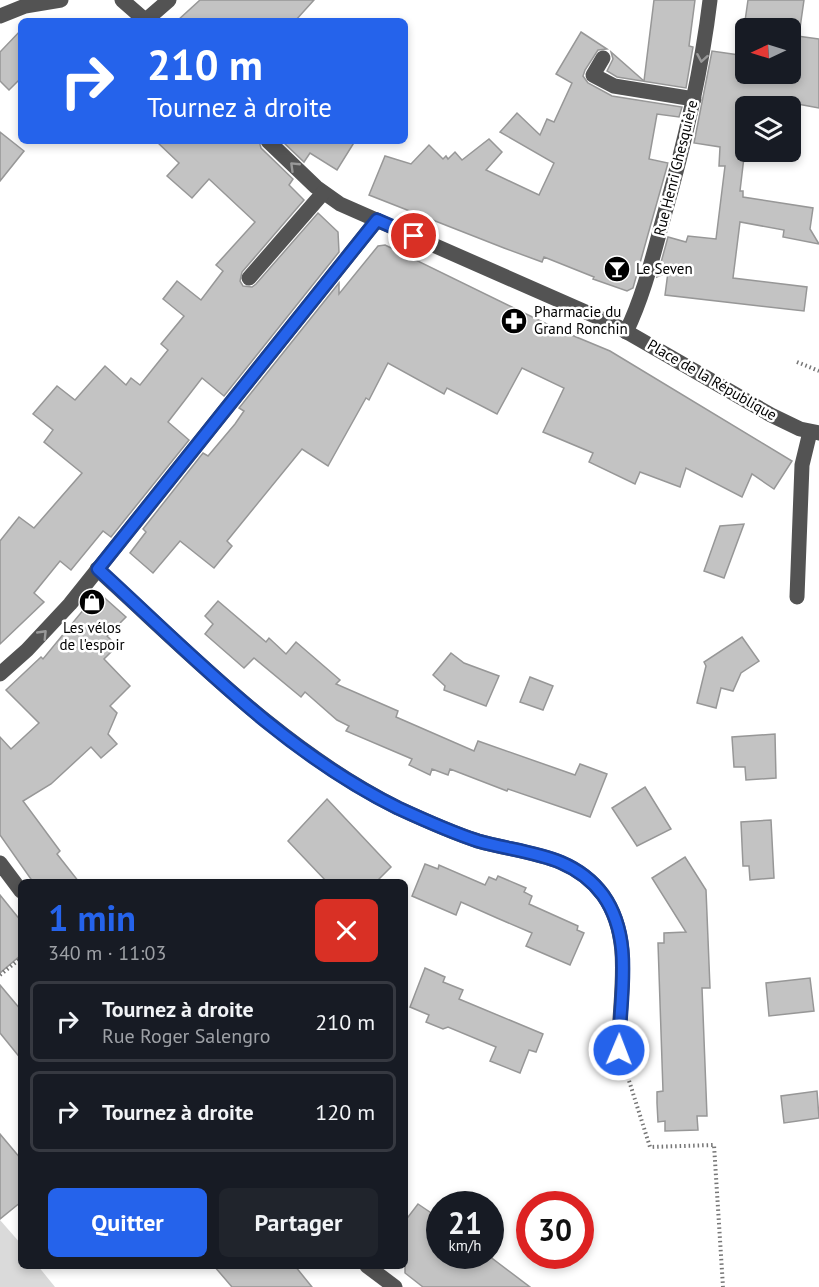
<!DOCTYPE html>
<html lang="fr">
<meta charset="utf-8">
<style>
:root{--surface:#171b24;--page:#20242c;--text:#f1f3f6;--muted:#9ea1a6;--line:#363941;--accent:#2563eb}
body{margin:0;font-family:"PT Sans",sans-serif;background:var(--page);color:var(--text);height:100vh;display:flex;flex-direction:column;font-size:22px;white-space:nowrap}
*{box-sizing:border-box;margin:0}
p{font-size:20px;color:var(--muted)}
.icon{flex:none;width:33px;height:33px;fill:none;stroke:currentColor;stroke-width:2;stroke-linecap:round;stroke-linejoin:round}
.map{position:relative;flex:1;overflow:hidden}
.panel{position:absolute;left:18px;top:879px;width:390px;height:390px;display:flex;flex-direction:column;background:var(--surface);border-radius:9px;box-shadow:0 3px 9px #0003}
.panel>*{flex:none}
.banner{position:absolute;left:18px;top:18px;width:390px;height:126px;border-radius:9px;box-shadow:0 3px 9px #0003;background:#2563eb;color:#fff;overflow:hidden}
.needle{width:39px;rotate:266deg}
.buttons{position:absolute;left:735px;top:18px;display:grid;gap:12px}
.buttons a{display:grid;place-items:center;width:66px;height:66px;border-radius:9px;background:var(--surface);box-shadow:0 3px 9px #0003;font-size:30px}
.speed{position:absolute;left:426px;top:1191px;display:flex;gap:12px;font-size:30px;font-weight:700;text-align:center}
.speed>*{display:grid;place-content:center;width:78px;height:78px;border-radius:50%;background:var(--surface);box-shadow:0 3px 9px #0003;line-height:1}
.speed small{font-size:15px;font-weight:400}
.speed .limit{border:9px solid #d22;background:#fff;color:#111}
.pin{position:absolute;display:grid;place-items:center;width:51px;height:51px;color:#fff;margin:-26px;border:3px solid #fff;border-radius:50%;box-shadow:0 2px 6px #0007}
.me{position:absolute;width:66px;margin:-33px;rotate:1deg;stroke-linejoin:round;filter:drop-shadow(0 0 4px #0008)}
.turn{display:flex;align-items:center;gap:21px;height:126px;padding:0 30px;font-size:27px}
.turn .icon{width:78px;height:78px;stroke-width:2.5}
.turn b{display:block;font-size:42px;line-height:51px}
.round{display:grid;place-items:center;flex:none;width:63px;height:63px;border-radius:9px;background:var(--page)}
.overview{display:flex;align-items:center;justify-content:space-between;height:102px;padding:0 30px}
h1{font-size:36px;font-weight:700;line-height:45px;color:var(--accent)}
.primary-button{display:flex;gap:12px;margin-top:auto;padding:12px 30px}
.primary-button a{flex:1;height:69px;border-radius:9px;background:var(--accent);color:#fff;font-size:24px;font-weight:700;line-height:69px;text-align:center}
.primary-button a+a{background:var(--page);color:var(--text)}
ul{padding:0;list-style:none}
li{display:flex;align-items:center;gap:18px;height:81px;margin:0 12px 9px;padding:0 18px;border:3px solid var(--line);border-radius:9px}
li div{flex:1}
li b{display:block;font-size:22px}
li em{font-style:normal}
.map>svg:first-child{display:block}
</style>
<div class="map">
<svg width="819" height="1287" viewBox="0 0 819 1287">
<rect width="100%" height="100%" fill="#fff"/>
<path fill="#dadada" d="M0,1220L21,1244V1266H38L55,1287H0Z"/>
<g fill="#c3c3c3" stroke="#979797" stroke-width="1.5">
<path d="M200,0H314L295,21H177Z"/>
<path d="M654,0H695L689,46L693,47L686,88L617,77L607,71L613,59L611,52L644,81Z"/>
<path d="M748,0H804L800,28H744Z"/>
<path d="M21,30V78L9,90L0,81V52Z"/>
<path d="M581,32L607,49L598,50L585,70L583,76L588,83L612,96L682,107L679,117L657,114L649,159L668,163L633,288L627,291L593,279L594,277L544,257L542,262L504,248L369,195L385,156L411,164L429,145L443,159L446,156L448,159L455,152L462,160L489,139L502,152L486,170L539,195L554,163L500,132L517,113L540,135L547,119L554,122L572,83L556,74Z"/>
<path d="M790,35L819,39V108L760,97L758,106H746V140L740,191H743V197L813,208L810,229L819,244L783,237L784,230L740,222L733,278L807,287L804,311L665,295L668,272L657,277L668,237L686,242L688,236L716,239L725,166H719L720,147L694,143L712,51L746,56V74H790Z"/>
<path d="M0,132L24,151L0,181Z"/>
<path d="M156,141H259L261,148L293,179L289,185L304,200L242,272L240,281L243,286L252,287L256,284L318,213L338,232L339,252L224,396L202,378L168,422L189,440L111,537L103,531L71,570L60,561L34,593L44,602L0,644V541L19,517L34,528L82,473L44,442L53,430L33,414L57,386L75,400L105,366L126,385L131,378L140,385L168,350L161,344L184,316L163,299L177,281L201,300L223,271L216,265L255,222L209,179L192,198L167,176L179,163Z"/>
<path d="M282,141H355L337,170L310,153L304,162Z"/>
<path d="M385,245L557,329L610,351L792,461L774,489L752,474L742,497L686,468L680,487L640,472L635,484L589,462L593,453L543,432L564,388L522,368L497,414L447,388L444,394L388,363L369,400L366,398L328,466L302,449L227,541L232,546L214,568L180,541L153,573L130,553L146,532L143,529L203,453L208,456L235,424L244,411L239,408L339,283V294L378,246Z"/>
<path d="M744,524L724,578L704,571L720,526Z"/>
<path d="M98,592L126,617L107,636L117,646L104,659L130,686L110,706L117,713L108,734L117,744L101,758L91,747L51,784L23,801L60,851L57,854L79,882H33L0,835V737L11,749L39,723L6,690L41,657L43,659Z"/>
<path d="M218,601L266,642L269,638L286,654L296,642L340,680L336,684L398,711L396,717L474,751L478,741L575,775L580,764L607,774L590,817L508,789L507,791L450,769L448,775L432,769L430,775L409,765L412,759L346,731L349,726L337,720L305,692L301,697L254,658L244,668L205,634L213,624L205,616Z"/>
<path d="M742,637L759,661L741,673L733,691L721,688L716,708L697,703L706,666L704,662Z"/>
<path d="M451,653L464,663L499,676L486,706L444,690L445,686L433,675Z"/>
<path d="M530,677L553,686L543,710L520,702Z"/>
<path d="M775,734L776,778L746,780L745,767H734L732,737Z"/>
<path d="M645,787L671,829L637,846L612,808Z"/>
<path d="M327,799L391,867L376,882H327L288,841Z"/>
<path d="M771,820L774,878L750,880L749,866H743L741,822Z"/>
<path d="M685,857L706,890L710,988H702L707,1116H697L698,1130L665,1131V1121L658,1122L657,1103V1092L663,1091L658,943H664V933L686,932L652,878Z"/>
<path d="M425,864L438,869L439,865L485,885L489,877L496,880L498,876L526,888L524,892L532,896L529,904L578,926L577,930L584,933L570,965L526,946L532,933L497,918L461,902L456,915L412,896Z"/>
<path d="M0,895L21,921V955L0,973Z"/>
<path d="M425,968L445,977L443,982L463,990L459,999L543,1034L536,1052L529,1050L520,1073L490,1061L496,1047L448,1027L443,1029L426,1022L429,1015L410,1007Z"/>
<path d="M810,978L814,1011L769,1016L766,983Z"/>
<path d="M0,985L21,1010V1059L0,1033Z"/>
<path d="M817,1091L819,1118L784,1123L781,1096Z"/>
<path d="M0,1134L21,1159V1202L0,1219Z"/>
<path d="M418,1204L440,1219V1256H489L530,1287H423L405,1273V1221Z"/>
<path d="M214,1266H295L312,1287H232Z"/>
</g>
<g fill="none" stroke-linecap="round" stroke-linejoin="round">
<g stroke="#757575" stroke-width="4" stroke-dasharray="1.5 3" stroke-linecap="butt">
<path d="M797,362L819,371"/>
<path d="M0,975L21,958"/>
<path d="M625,1068L650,1147L714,1145L723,1287"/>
</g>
<g stroke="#535353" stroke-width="15">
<path d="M122,0L146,21"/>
<path d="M0,16L25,6L61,0"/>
<path d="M146,20L169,0"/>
<path d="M603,58L593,75L614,86L694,99"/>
<path d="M268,141L316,187L340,204L613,324L771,415L800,429L819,433"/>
<path d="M249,278L323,193"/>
<path d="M626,332C643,297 652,260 662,223C683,150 701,76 710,0"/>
<path d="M97,569C192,655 282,750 398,808C424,820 450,832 478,841C523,854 572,853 603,895C635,940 618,999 619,1050"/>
<path d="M797,597L802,465L810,432"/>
<path d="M0,674L27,650L70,604L377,220"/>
<path d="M0,863L21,891"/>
<path d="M367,1266L395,1287"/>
</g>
</g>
<defs><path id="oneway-chevron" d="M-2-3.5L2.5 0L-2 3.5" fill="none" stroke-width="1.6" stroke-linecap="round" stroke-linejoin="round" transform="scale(1.5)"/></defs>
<g stroke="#989898">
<use href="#oneway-chevron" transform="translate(702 58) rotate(100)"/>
<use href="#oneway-chevron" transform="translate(294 166) rotate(-136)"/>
<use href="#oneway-chevron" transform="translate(43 634) rotate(-46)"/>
</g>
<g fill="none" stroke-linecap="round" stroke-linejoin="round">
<defs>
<path id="route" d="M414,236L377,220L98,569C192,655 282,751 398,808C424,820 450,832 478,841C524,854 572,853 603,895C635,940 619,999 619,1050"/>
</defs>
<use href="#route" stroke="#184099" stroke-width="15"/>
<use href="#route" stroke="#2563eb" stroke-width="10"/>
</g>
<defs>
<symbol id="bar-disc" viewBox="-11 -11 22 22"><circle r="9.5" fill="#000" stroke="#fff"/><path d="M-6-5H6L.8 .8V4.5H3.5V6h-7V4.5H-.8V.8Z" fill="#fff"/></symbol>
<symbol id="pharmacy-disc" viewBox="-11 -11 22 22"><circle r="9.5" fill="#000" stroke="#fff"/><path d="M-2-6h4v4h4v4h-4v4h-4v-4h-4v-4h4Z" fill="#fff"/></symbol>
<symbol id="shop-disc" viewBox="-11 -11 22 22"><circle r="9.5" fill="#000" stroke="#fff"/><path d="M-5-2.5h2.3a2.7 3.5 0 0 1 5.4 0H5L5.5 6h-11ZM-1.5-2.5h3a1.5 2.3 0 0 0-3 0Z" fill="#fff"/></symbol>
</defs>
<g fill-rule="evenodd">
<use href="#bar-disc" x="602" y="254" width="30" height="30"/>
<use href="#pharmacy-disc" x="499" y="306" width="30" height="30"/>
<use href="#shop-disc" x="77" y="587" width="30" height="30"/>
</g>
<g text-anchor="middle" stroke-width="5" stroke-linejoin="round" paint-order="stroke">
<g font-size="15" fill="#000" stroke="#fff">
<text transform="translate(676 168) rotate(-76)" y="5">Rue Henri Ghesquière</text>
<text transform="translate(712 380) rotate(30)" y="5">Place de la République</text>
</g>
<g font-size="15" fill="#000" stroke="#fff" text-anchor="start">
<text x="636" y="274">Le Seven</text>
<text x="534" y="317">Pharmacie du<tspan x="534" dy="17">Grand Ronchin</tspan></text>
<text x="92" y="633" text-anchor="middle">Les vélos<tspan x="92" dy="17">de l'espoir</tspan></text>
</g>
</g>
</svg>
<div class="buttons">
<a><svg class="needle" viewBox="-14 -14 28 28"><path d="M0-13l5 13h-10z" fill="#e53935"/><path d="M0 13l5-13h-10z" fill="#9ea1a6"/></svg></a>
<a><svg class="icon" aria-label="layers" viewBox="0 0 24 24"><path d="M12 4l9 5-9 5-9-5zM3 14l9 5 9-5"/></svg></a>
</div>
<div class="speed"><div>21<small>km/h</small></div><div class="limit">30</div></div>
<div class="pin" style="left:414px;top:236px;background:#d93025"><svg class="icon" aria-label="arrive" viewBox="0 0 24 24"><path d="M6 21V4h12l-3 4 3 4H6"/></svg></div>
<svg class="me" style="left:619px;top:1050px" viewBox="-20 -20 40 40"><circle r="17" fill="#2563eb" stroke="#fff" stroke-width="3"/><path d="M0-11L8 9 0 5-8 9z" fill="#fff"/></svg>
<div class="banner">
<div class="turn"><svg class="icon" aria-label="right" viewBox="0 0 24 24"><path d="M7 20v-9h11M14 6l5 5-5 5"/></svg><div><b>210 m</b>Tournez à droite</div></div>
</div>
<section class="panel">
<div class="overview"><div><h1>1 min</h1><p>340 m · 11:03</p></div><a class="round" style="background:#d93025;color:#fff"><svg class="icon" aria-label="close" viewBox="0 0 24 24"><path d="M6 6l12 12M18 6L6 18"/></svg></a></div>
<ul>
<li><svg class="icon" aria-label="right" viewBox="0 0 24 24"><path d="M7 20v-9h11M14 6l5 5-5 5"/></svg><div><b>Tournez à droite</b><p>Rue Roger Salengro</p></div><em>210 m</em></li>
<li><svg class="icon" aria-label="right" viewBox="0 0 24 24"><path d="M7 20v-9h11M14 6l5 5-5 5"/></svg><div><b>Tournez à droite</b></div><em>120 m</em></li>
</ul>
<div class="primary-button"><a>Quitter</a><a>Partager</a></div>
</section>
</div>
